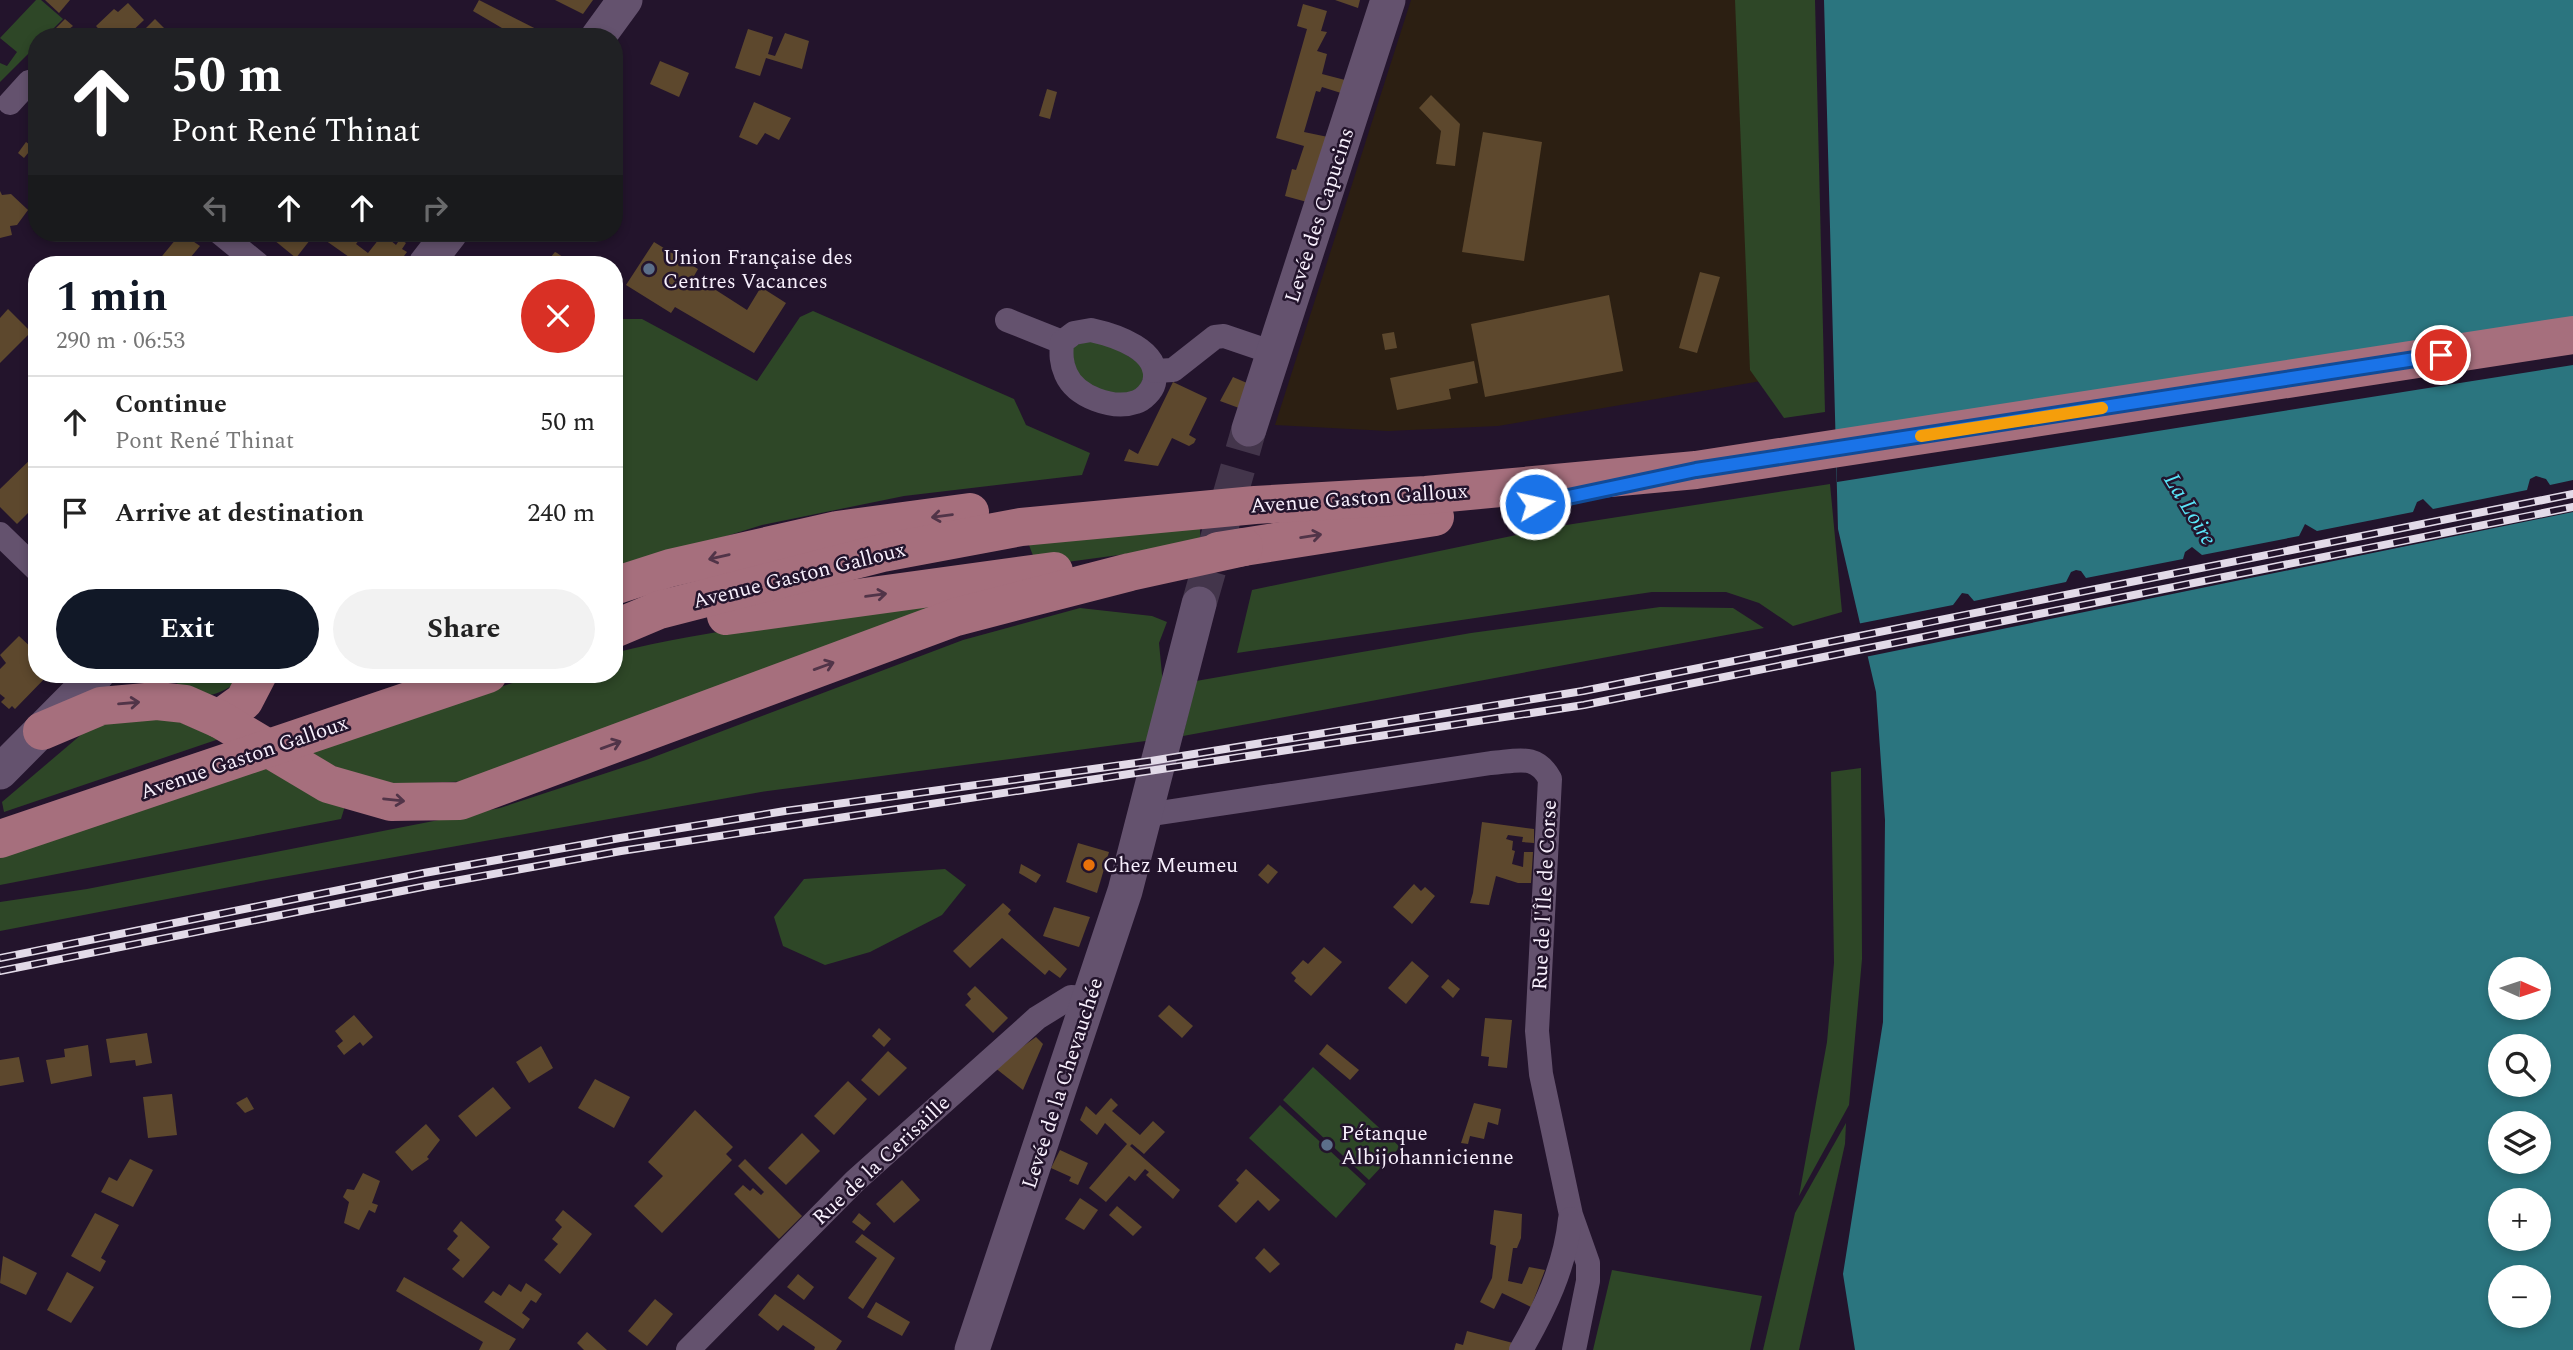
<!DOCTYPE html>
<meta charset="utf-8">
<style>
:root{--surface:#fff;--page:#f2f2f2;--text:#222;--muted:#767676;--line:#e0e0e0;--accent:#111827}
body{margin:0;font-family:Spectral,serif;background:var(--page);color:var(--text);height:100vh;display:flex;flex-direction:column;font-size:26px;white-space:nowrap}
*{box-sizing:border-box;margin:0}
p{font-size:23px;color:var(--muted)}
.icon{flex:none;width:38px;height:38px;fill:none;stroke:currentColor;stroke-width:2;stroke-linecap:round;stroke-linejoin:round}
.map{position:relative;flex:1;overflow:hidden}
.side{position:absolute;left:28px;top:256px;width:595px;height:427px;display:flex;flex-direction:column;background:var(--surface);border-radius:28px;box-shadow:0 4px 10px #0003}
.side>*{flex:none}
.top-card{position:absolute;left:28px;top:28px;width:595px;height:214px;border-radius:28px;box-shadow:0 4px 10px #0003;background:#202124;color:#fff;overflow:hidden}
.needle{width:46px;rotate:93deg}
.fabs{position:absolute;left:2488px;top:957px;display:grid;gap:14px}
.fabs a{display:grid;place-items:center;width:63px;height:63px;border-radius:50%;background:var(--surface);box-shadow:0 4px 10px #0003;font-size:35px}
.pin{position:absolute;display:grid;place-items:center;width:60px;height:60px;color:#fff;margin:-30px;border:4px solid #fff;border-radius:50%;box-shadow:0 2px 7px #0007}
.me{position:absolute;width:77px;margin:-38px;rotate:81deg;stroke-linejoin:round;filter:drop-shadow(0 0 5px #0008)}
.turn{display:flex;align-items:center;gap:24px;height:147px;padding:0 28px;font-size:32px}
.turn .icon{width:91px;height:91px;stroke-width:2.5}
.turn b{display:block;font-size:49px;line-height:60px}
.lanes{display:flex;align-items:center;height:66px;padding:0 28px;background:#0003;justify-content:center;gap:35px;direction:ltr}
.lanes .off{opacity:.35}
.round{display:grid;place-items:center;flex:none;width:74px;height:74px;border-radius:37px;background:var(--page)}
.head{display:flex;align-items:center;justify-content:space-between;height:119px;padding:0 28px}
h1{font-size:42px;font-weight:700;line-height:52px;color:var(--accent)}
.primary-button{display:flex;gap:14px;margin-top:auto;padding:14px 28px}
.primary-button a{flex:1;height:80px;border-radius:42px;background:var(--accent);color:#fff;font-size:28px;font-weight:700;line-height:80px;text-align:center}
.primary-button a+a{background:var(--page);color:var(--text)}
ul{padding:0;list-style:none}
li{display:flex;align-items:center;gap:21px;height:91px;padding:0 28px;border-top:2px solid var(--line)}
li div{flex:1}
li b{display:block;font-size:26px}
li em{font-style:normal}
.map>svg:first-child{display:block}
</style>
<div class="map">
<svg width="2573" height="1350" viewBox="0 0 2573 1350">
<rect width="100%" height="100%" fill="#23142c"/>
<path fill="#2c1f12" d="M1411,0H1742L1773,379L1498,426L1388,431L1275,425Z"/>
<g fill="#2e4727">
<path d="M36,0H41L63,19L45,37H37V45L0,82V63L7,66L17,52L0,38Z"/>
<path d="M1735,0H1815L1825,412L1784,418L1750,370Z"/>
<path d="M813,311L1014,399L1026,425L1090,453L1082,475L904,496L762,525L614,571V319H642L757,381L800,317Z"/>
<path d="M1101,339L1147,368L1139,389L1118,397L1079,381L1070,346Z"/>
<path d="M1830,484L1842,612L1793,626L1759,603L1726,592H1652L1237,653L1252,590L1560,526Z"/>
<path d="M1199,516L1201,544L1037,566L1024,532Z"/>
<path d="M1005,585L478,781L389,784L340,770L308,752L539,674H614V653C672,638 729,630 788,621C861,610 933,597 1005,585Z"/>
<path d="M1660,607L1733,608L1764,628L1183,736L1196,681L1471,633Z"/>
<path d="M1080,608L1152,616L1167,622L1159,643L1163,685L1153,740L761,792L266,880L0,931V902L87,889L500,808L646,760L963,640Z"/>
<path d="M168,674H249C218,696 198,709 168,674Z"/>
<path d="M120,719H172L219,739L4,812L2,802L89,728Z"/>
<path d="M268,766L345,806L341,819L0,885V855Z"/>
<path d="M1861,768L1862,959L1849,1105L1799,1196L1827,1042L1834,963L1831,772Z"/>
<path d="M945,869L966,885L942,915L870,952L825,965L783,946L774,917L804,879Z"/>
<path d="M1313,1067L1400,1147L1369,1180L1283,1100Z"/>
<path d="M1280,1105L1366,1184L1336,1218L1249,1138Z"/>
<path d="M1846,1123L1845,1144L1799,1350H1763L1795,1213Z"/>
<path d="M1612,1270L1762,1296L1750,1350H1593Z"/>
</g>
<path fill="#2b757f" fill-rule="evenodd" d="M1824,0H2573V1350H1855L1843,1274L1883,1022L1885,820L1876,692L1838,529ZM2501,970H2539V1008H2501ZM2501,1046H2539V1085H2501ZM2501,1124H2539V1162H2501ZM2501,1200H2539V1239H2501ZM2501,1278H2539V1316H2501Z"/>
<g fill="#23142c">
<path d="M2573,323V365L1837,482L1836,437Z"/>
<path d="M2536,476L2546,479L2550,485L2573,480V512L1865,657L1857,624L1953,605L1962,593L1968,594L1974,601L2066,582L2071,572L2076,570L2081,571L2086,578L2183,559L2185,552L2192,547L2202,555L2299,536L2305,524L2317,531L2413,512L2417,502L2423,499L2433,509L2527,490L2530,479Z"/>
</g>
<g fill="#5d482d">
<path d="M45,0H70L59,13Z"/>
<path d="M479,0L552,37H517L473,11Z"/>
<path d="M555,0H593L583,14Z"/>
<path d="M1335,0H1360L1358,8Z"/>
<path d="M128,3L144,20L126,37H106L96,26L114,9L118,12Z"/>
<path d="M1303,4L1327,11L1321,31L1327,32L1317,51L1327,54L1322,74L1345,80L1341,93L1322,87L1320,92L1316,91L1304,132L1328,137L1307,202L1285,196L1292,169L1296,170L1304,146L1276,138L1307,29L1297,26Z"/>
<path d="M65,19L73,26L58,37L52,32Z"/>
<path d="M155,19L166,30L159,37L146,28Z"/>
<path d="M748,29L773,37L768,54L775,56L785,33L809,41L802,69L766,58L760,76L735,68Z"/>
<path d="M660,61L689,73L679,97L650,84Z"/>
<path d="M1047,89L1057,92L1050,119L1039,116Z"/>
<path d="M1431,95L1460,124L1455,166L1436,164L1441,131L1419,108Z"/>
<path d="M754,102L791,118L779,140L765,133L757,145L739,137Z"/>
<path d="M1483,132L1542,142L1524,261L1462,252Z"/>
<path d="M26,142L33,147L24,158L18,153Z"/>
<path d="M0,191L2,195L11,194L28,210L17,225L10,226L12,235L0,238Z"/>
<path d="M181,233L200,246L185,264H162L158,261Z"/>
<path d="M279,233H301L310,240L296,258L274,240Z"/>
<path d="M315,233H360L363,235L356,244L368,253L383,234L396,245L400,239L406,243L402,249L407,252L398,264H359Z"/>
<path d="M654,242L698,269L694,276L747,310L761,287L786,303L754,353L675,307L671,313L626,285Z"/>
<path d="M555,252L557,253L573,264H545Z"/>
<path d="M1700,272L1720,277L1697,353L1679,348Z"/>
<path d="M1609,295L1623,371L1485,397L1471,324Z"/>
<path d="M8,309L31,332L0,363V318Z"/>
<path d="M1394,332L1397,348L1385,350L1382,334Z"/>
<path d="M1474,361L1478,383L1449,389L1451,399L1397,410L1390,378Z"/>
<path d="M1233,377L1247,383L1239,408L1220,401Z"/>
<path d="M1173,382L1207,398L1189,435L1196,439L1194,443L1189,446L1172,438L1158,466L1124,461L1129,449L1138,454Z"/>
<path d="M37,453V504L17,524L0,507V489Z"/>
<path d="M19,636L37,653V674H49L15,709L12,706L9,709L1,702L5,698L0,694V669L6,663L0,655Z"/>
<path d="M1482,822L1534,829V843L1522,842L1523,837L1508,835L1506,839L1513,841L1512,850L1515,851L1512,864L1523,867L1524,852H1533L1531,883H1518L1496,876L1489,905L1470,903L1473,893Z"/>
<path d="M1078,843L1109,852L1097,893L1066,882Z"/>
<path d="M1021,864L1041,875L1036,883L1019,873Z"/>
<path d="M1268,864L1278,872L1268,884L1258,875Z"/>
<path d="M1414,884L1421,891L1425,887L1435,896L1412,924L1393,907Z"/>
<path d="M1003,903L1011,910L1008,914L1067,969L1060,978L1049,970L1045,975L1002,938L970,968L953,951Z"/>
<path d="M1054,907L1090,917L1079,947L1043,936Z"/>
<path d="M1324,947L1342,962L1311,996L1294,981L1296,978L1291,973L1303,960L1308,964Z"/>
<path d="M1412,961L1429,976L1406,1004L1388,988Z"/>
<path d="M1448,979L1460,989L1453,998L1441,987Z"/>
<path d="M975,986L1008,1018L993,1033L965,1005L971,999L967,994Z"/>
<path d="M1169,1005L1193,1026L1182,1038L1158,1016Z"/>
<path d="M354,1015L373,1037L363,1046L360,1042L344,1055L337,1046L343,1041L335,1031Z"/>
<path d="M1485,1018L1512,1020L1507,1068L1488,1066L1489,1057L1481,1056Z"/>
<path d="M879,1028L891,1039L884,1047L872,1036Z"/>
<path d="M147,1033L152,1063L136,1066L135,1060L110,1063L106,1039Z"/>
<path d="M1036,1037L1043,1044L1023,1090L994,1067Z"/>
<path d="M1327,1044L1359,1070L1350,1080L1319,1054Z"/>
<path d="M88,1045L92,1076L51,1084L46,1060L65,1057L64,1049Z"/>
<path d="M541,1046L553,1068L529,1083L516,1062Z"/>
<path d="M888,1051L907,1068L879,1096L861,1080Z"/>
<path d="M19,1057L24,1082L0,1086V1060Z"/>
<path d="M595,1079L630,1097L614,1128L578,1108Z"/>
<path d="M848,1081L867,1099L834,1135L814,1116Z"/>
<path d="M493,1087L511,1108L476,1137L458,1116Z"/>
<path d="M172,1094L177,1135L148,1138L143,1097Z"/>
<path d="M247,1097L254,1109L245,1113L236,1103Z"/>
<path d="M1111,1098L1118,1105L1112,1111L1140,1135L1153,1121L1165,1132L1144,1154L1132,1144L1130,1146L1180,1190L1173,1199L1146,1175L1149,1172L1145,1169L1135,1181L1129,1176L1106,1202L1089,1188L1127,1144L1105,1123L1097,1135L1080,1120L1086,1106L1096,1115Z"/>
<path d="M1474,1103L1501,1109L1498,1125L1488,1122L1484,1139L1470,1136L1468,1144L1461,1143Z"/>
<path d="M695,1110L733,1147L726,1154L732,1160L662,1233L634,1206L663,1176L648,1162Z"/>
<path d="M426,1124L440,1140L427,1157L429,1159L412,1171L395,1152Z"/>
<path d="M802,1133L820,1151L786,1185L768,1168Z"/>
<path d="M1060,1150L1088,1163L1078,1185L1069,1181L1071,1177L1051,1168Z"/>
<path d="M130,1159L153,1170L133,1207L101,1192L109,1177L117,1181Z"/>
<path d="M745,1159L802,1216L779,1239L734,1194L743,1185L750,1191L753,1188L761,1195L764,1192L738,1166Z"/>
<path d="M1246,1169L1280,1200L1269,1211L1258,1200L1236,1223L1218,1206L1239,1183L1236,1180Z"/>
<path d="M363,1173L380,1181L372,1203L378,1205L375,1213L369,1210L359,1230L344,1223L349,1202L343,1197L347,1189L354,1190Z"/>
<path d="M902,1180L920,1200L894,1223L876,1204Z"/>
<path d="M1080,1198L1098,1210L1084,1230L1065,1219Z"/>
<path d="M1117,1206L1142,1227L1133,1236L1109,1215Z"/>
<path d="M563,1210L592,1234L560,1274L544,1260L558,1244L552,1239L562,1227L555,1220Z"/>
<path d="M1494,1210L1522,1214L1521,1238L1517,1248H1513L1508,1281L1522,1284L1529,1267L1545,1270L1531,1307L1502,1293L1494,1309L1480,1302L1492,1278L1496,1246L1490,1244Z"/>
<path d="M95,1213L119,1225L101,1258L106,1261L100,1272L71,1256Z"/>
<path d="M859,1213L871,1223L864,1231L852,1222Z"/>
<path d="M461,1221L490,1247L463,1278L452,1269L460,1260L447,1249L458,1236L453,1231Z"/>
<path d="M862,1234L895,1258L863,1309L848,1298L877,1258L855,1242Z"/>
<path d="M1264,1248L1280,1264L1270,1273L1255,1258Z"/>
<path d="M3,1256L37,1273L26,1295L0,1283Z"/>
<path d="M67,1272L94,1287L71,1323L47,1310Z"/>
<path d="M798,1274L814,1287L804,1300L787,1287Z"/>
<path d="M404,1277L516,1339L509,1350H479L483,1342L396,1291Z"/>
<path d="M526,1283L542,1294L536,1303L531,1300L522,1313L530,1319L523,1329L484,1302L493,1291L501,1296L509,1284L521,1292Z"/>
<path d="M775,1294L842,1341L836,1350H814L815,1347L783,1325L778,1331L758,1315Z"/>
<path d="M655,1299L673,1314L647,1346L628,1331Z"/>
<path d="M876,1302L910,1322L902,1336L867,1317Z"/>
<path d="M1467,1331L1513,1343L1510,1350H1454L1456,1343L1463,1345Z"/>
<path d="M587,1332L607,1350H584L577,1343Z"/>
</g>
<g fill="none" stroke-linecap="round" stroke-linejoin="round">
<path stroke="#43354b" stroke-width="35" stroke-dasharray="35 18" stroke-linecap="butt" d="M1199,604L1249,429"/>
<g stroke="#64526e" stroke-width="24">
<path d="M10,103L29,82L37,81"/>
<path d="M220,233L258,264"/>
<path d="M1007,320L1062,342"/>
<path d="M1091,330C1114,335 1163,350 1154,383C1152,391 1143,400 1136,402C1113,410 1076,397 1066,374C1061,363 1061,354 1062,342L1074,333Z"/>
<path d="M1155,371L1173,370L1215,337L1224,336L1274,353"/>
<path d="M0,534L37,570"/>
<path d="M1146,815L1491,763C1518,761 1536,753 1550,779L1537,1031L1541,1074L1571,1215L1588,1263V1281L1574,1350"/>
<path d="M688,1350L855,1181L1037,1018L1071,997L1090,998"/>
<path d="M1521,1350C1545,1308 1565,1267 1570,1219"/>
</g>
<g stroke="#64526e" stroke-width="35">
<path d="M598,37L625,0"/>
<path d="M426,264L450,233"/>
<path d="M1249,429L1388,0"/>
<path d="M0,772L97,674"/>
<path d="M972,1350L1125,891L1199,604"/>
</g>
<g stroke="#a66f7d" stroke-width="38">
<path d="M1218,551L1435,517"/>
<path d="M614,586L670,568L837,530L970,512"/>
<path d="M726,616L1054,571"/>
<path d="M614,629L659,610L882,553L1021,527L1255,505L1426,495L1696,470L2573,335"/>
<path d="M219,719L244,701L258,674"/>
<path d="M42,731L101,706L157,701L185,704L219,719L328,784L391,802L460,801L956,617L1130,572L1244,547"/>
<path d="M0,839L488,674"/>
</g>
<defs>
<g id="rail">
<path d="M0,958L424,873L620,838L785,811L1151,761L1583,691L2573,494"/>
<path d="M0,971L427,886L621,851L1584,705L2573,507"/>
</g>
</defs>
<use href="#rail" stroke="#e2dae8" stroke-width="8"/>
<use href="#rail" stroke="#23142c" stroke-width="5" stroke-dasharray="16" stroke-linecap="butt"/>
</g>
<defs><path id="oneway-shaft" d="M-6 0H5M1.5-3L5.5 0L1.5 3" fill="none" stroke-width="1.6" stroke-linecap="round" stroke-linejoin="round" transform="scale(1.75)"/></defs>
<g stroke="#513448">
<use href="#oneway-shaft" transform="translate(942 516) rotate(173)"/>
<use href="#oneway-shaft" transform="translate(1311 536) rotate(-9)"/>
<use href="#oneway-shaft" transform="translate(719 557) rotate(167)"/>
<use href="#oneway-shaft" transform="translate(876 595) rotate(-8)"/>
<use href="#oneway-shaft" transform="translate(824 666) rotate(-20)"/>
<use href="#oneway-shaft" transform="translate(129 703) rotate(-5)"/>
<use href="#oneway-shaft" transform="translate(611 745) rotate(-20)"/>
<use href="#oneway-shaft" transform="translate(394 800) rotate(6)"/>
</g>
<g fill="none" stroke-linecap="round" stroke-linejoin="round">
<defs>
<path id="route" d="M1535,504L1696,470L2441,355"/>
</defs>
<use href="#route" stroke="#114b97" stroke-width="18"/>
<use href="#route" stroke="#1a73e8" stroke-width="12"/>
<path stroke="#f59e0b" stroke-width="12" d="M1921,436L2102,408"/>
</g>
<g fill="#5c6f8a" stroke="#23142c" stroke-width="2.5">
<circle cx="649" cy="269" r="7"/>
<circle cx="1327" cy="1145" r="7"/>
</g>
<circle fill="#e8710a" stroke="#23142c" stroke-width="2.5" cx="1089" cy="865" r="7"/>
<g text-anchor="middle" stroke-width="5" stroke-linejoin="round" paint-order="stroke">
<g font-size="21" fill="#f8f0fd" stroke="#23142c">
<text transform="translate(1319 215) rotate(-72)" y="7">Levée des Capucins</text>
<text transform="translate(1359 498) rotate(-4)" y="7">Avenue Gaston Galloux</text>
<text transform="translate(799 575) rotate(-14)" y="7">Avenue Gaston Galloux</text>
<text transform="translate(244 757) rotate(-19)" y="7">Avenue Gaston Galloux</text>
<text transform="translate(1544 895) rotate(-87)" y="7">Rue de l'Île de Corse</text>
<text transform="translate(1062 1083) rotate(-72)" y="7">Levée de la Chevauchée</text>
<text transform="translate(881 1160) rotate(-43)" y="7">Rue de la Cerisaille</text>
</g>
<g font-size="21" fill="#f8f0fd" stroke="#23142c" text-anchor="start">
<text x="663" y="264">Union Française des<tspan x="663" dy="24">Centres Vacances</tspan></text>
<text x="1103" y="872">Chez Meumeu</text>
<text x="1341" y="1140">Pétanque<tspan x="1341" dy="24">Albijohannicienne</tspan></text>
</g>
<g font-size="23" font-style="italic" fill="#5ae6f9" stroke="#23142c">
<text transform="translate(2191 509) rotate(59)" y="8">La Loire</text>
</g>
</g>
</svg>
<div class="fabs">
<a><svg class="needle" viewBox="-14 -14 28 28"><path d="M0-13l5 13h-10z" fill="#e53935"/><path d="M0 13l5-13h-10z" fill="#767676"/></svg></a>
<a><svg class="icon" aria-label="search" viewBox="0 0 24 24"><circle cx="10" cy="10" r="6"/><path d="M15 15l6 6"/></svg></a>
<a><svg class="icon" aria-label="layers" viewBox="0 0 24 24"><path d="M12 4l9 5-9 5-9-5zM3 14l9 5 9-5"/></svg></a>
<a>+</a>
<a>−</a>
</div>
<div class="pin" style="left:2441px;top:355px;background:#d93025"><svg class="icon" aria-label="arrive" viewBox="0 0 24 24"><path d="M6 21V4h12l-3 4 3 4H6"/></svg></div>
<svg class="me" style="left:1535px;top:504px" viewBox="-20 -20 40 40"><circle r="17" fill="#1a73e8" stroke="#fff" stroke-width="3"/><path d="M0-11L8 9 0 5-8 9z" fill="#fff"/></svg>
<div class="top-card">
<div class="turn"><svg class="icon" aria-label="ahead" viewBox="0 0 24 24"><path d="M12 20V5M6 11l6-6 6 6"/></svg><div><b>50 m</b>Pont René Thinat</div></div>
<div class="lanes"><svg class="icon off" aria-label="left" viewBox="0 0 24 24"><path d="M17 20v-9H6M10 6l-5 5 5 5"/></svg><svg class="icon" aria-label="ahead" viewBox="0 0 24 24"><path d="M12 20V5M6 11l6-6 6 6"/></svg><svg class="icon" aria-label="ahead" viewBox="0 0 24 24"><path d="M12 20V5M6 11l6-6 6 6"/></svg><svg class="icon off" aria-label="right" viewBox="0 0 24 24"><path d="M7 20v-9h11M14 6l5 5-5 5"/></svg></div>
</div>
<section class="side">
<div class="head"><div><h1>1 min</h1><p>290 m · 06:53</p></div><a class="round" style="background:#d93025;color:#fff"><svg class="icon" aria-label="close" viewBox="0 0 24 24"><path d="M6 6l12 12M18 6L6 18"/></svg></a></div>
<ul>
<li><svg class="icon" aria-label="ahead" viewBox="0 0 24 24"><path d="M12 20V5M6 11l6-6 6 6"/></svg><div><b>Continue</b><p>Pont René Thinat</p></div><em>50 m</em></li>
<li><svg class="icon" aria-label="arrive" viewBox="0 0 24 24"><path d="M6 21V4h12l-3 4 3 4H6"/></svg><div><b>Arrive at destination</b></div><em>240 m</em></li>
</ul>
<div class="primary-button"><a>Exit</a><a>Share</a></div>
</section>
</div>
